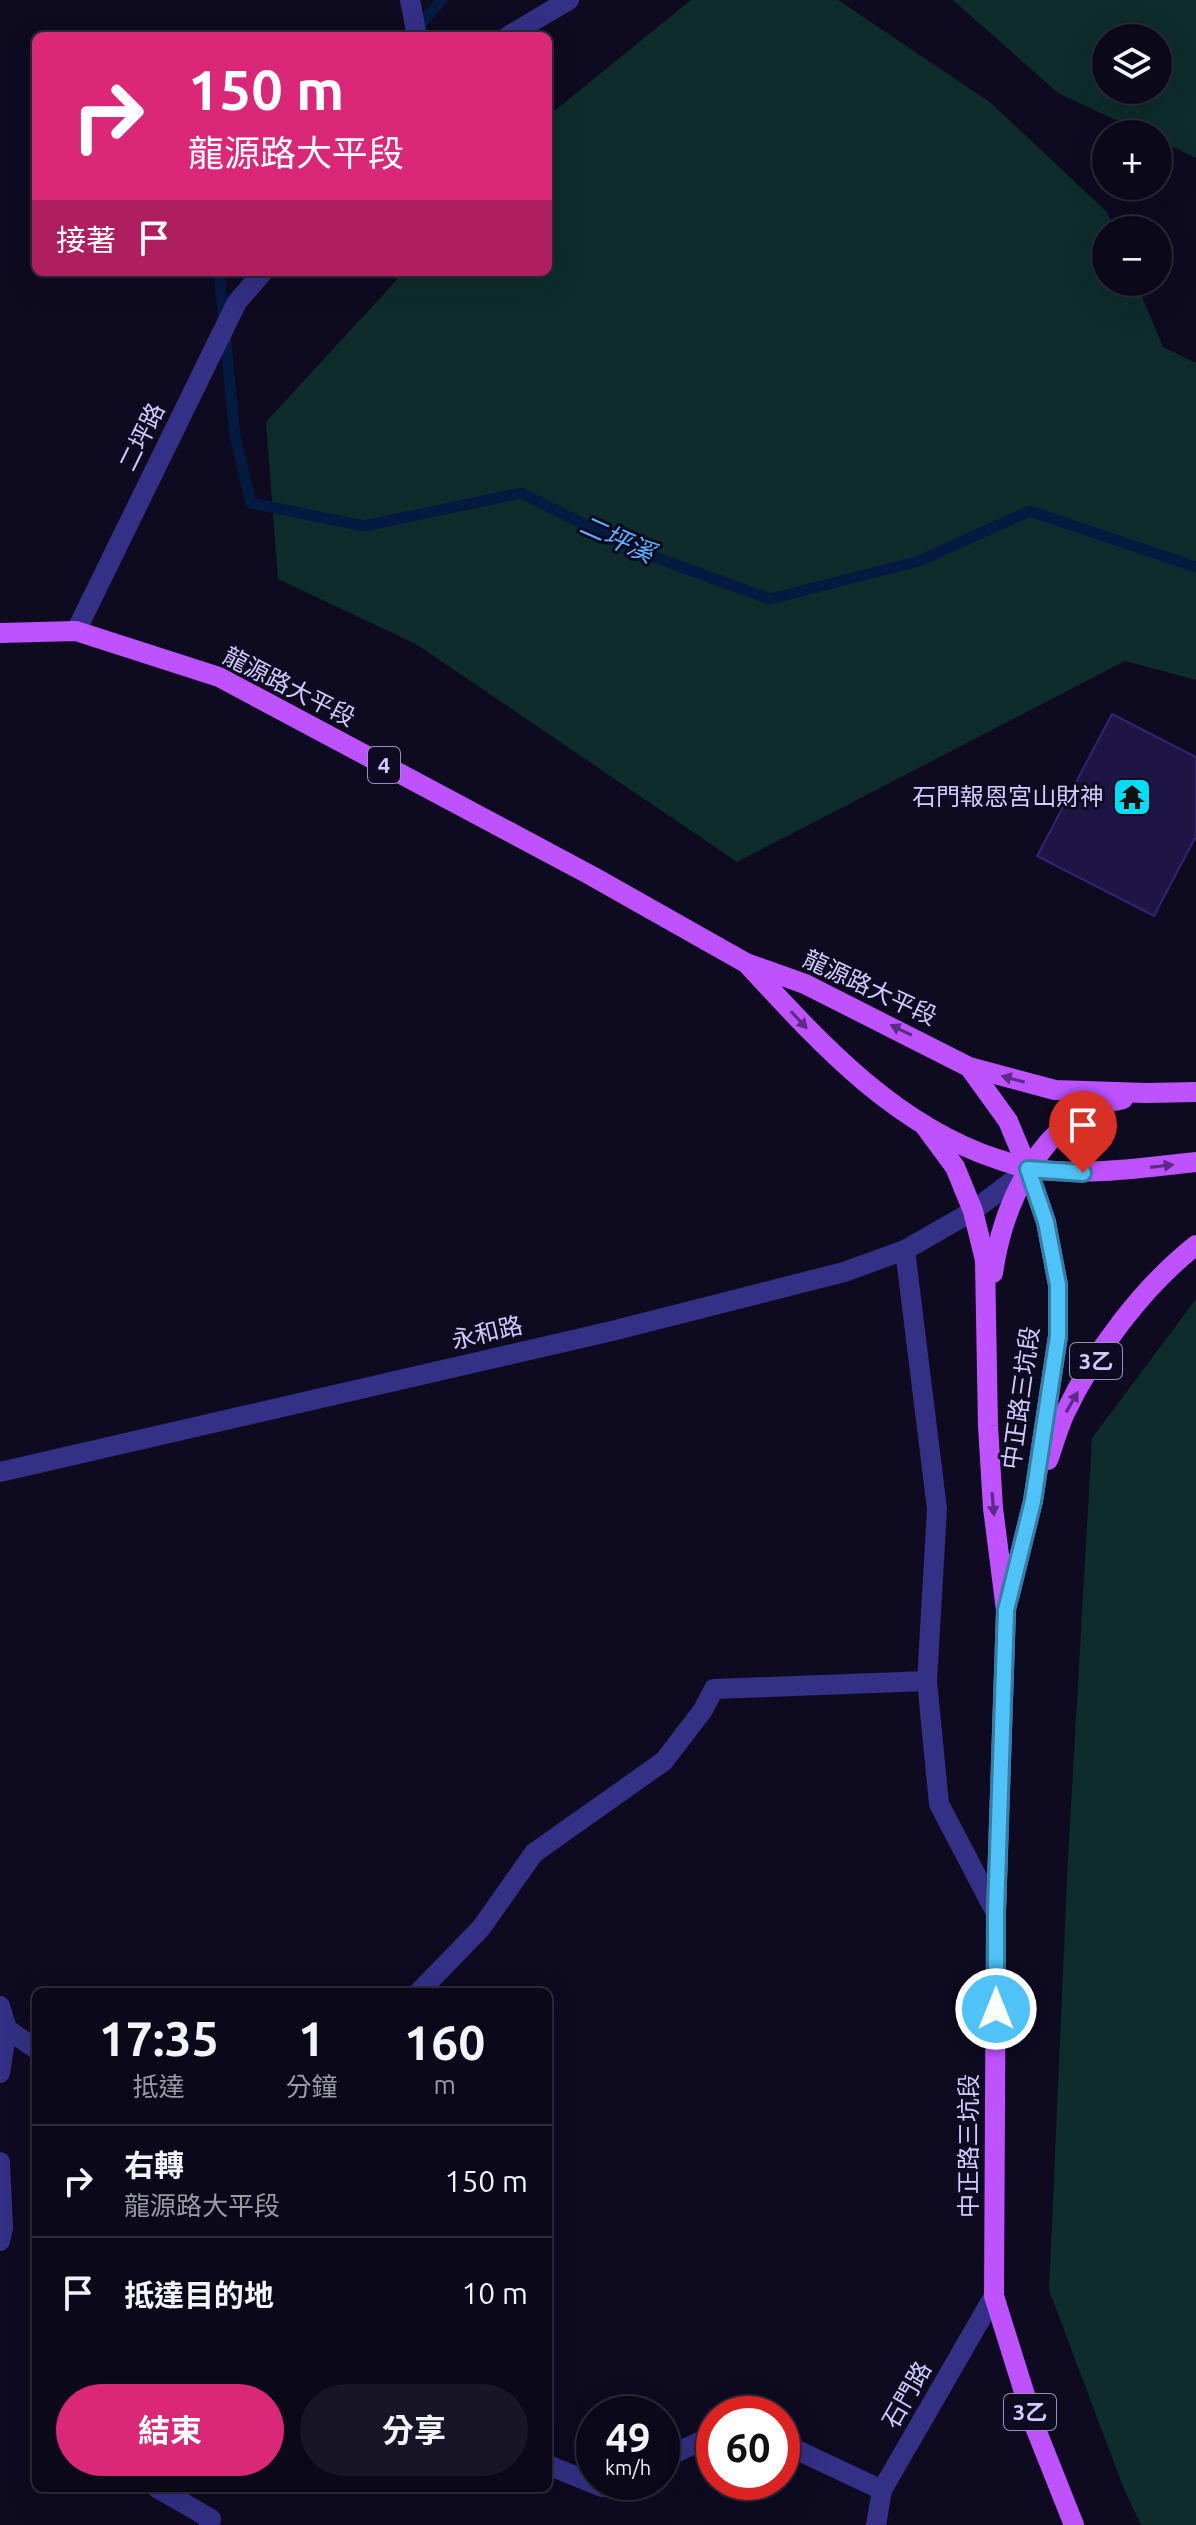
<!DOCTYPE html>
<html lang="zh-TW">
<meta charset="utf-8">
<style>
:root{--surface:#0a0819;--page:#181626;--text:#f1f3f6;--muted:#999aa2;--line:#2a2938;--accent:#db2777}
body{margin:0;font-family:Ubuntu,"Noto Sans TC",sans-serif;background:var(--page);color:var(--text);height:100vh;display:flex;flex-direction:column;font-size:30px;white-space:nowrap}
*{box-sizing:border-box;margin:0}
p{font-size:26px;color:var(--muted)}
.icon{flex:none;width:44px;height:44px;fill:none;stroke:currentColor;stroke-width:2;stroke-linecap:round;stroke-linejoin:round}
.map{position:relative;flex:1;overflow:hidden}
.panel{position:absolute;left:32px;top:1988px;width:520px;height:504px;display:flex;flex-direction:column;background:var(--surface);border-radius:12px;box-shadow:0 8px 32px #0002,0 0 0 2px var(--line)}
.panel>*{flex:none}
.hud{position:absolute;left:32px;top:32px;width:520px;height:244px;border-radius:12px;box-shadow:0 8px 32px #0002,0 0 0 2px var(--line);background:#db2777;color:#fff;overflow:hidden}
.fabs{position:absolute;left:1092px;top:24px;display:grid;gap:16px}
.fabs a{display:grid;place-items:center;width:80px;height:80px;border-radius:50%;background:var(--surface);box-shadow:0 8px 32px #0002,0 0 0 2px var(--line);font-size:40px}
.speed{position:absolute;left:576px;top:2396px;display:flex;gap:16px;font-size:40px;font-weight:700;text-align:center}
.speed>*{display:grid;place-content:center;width:104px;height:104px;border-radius:50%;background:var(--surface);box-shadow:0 8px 32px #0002,0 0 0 2px var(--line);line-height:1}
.speed small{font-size:20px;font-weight:400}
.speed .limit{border:12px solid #d22;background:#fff;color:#111}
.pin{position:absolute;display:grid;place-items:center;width:68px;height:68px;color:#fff;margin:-82px -34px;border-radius:50% 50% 50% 0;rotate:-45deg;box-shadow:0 0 8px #0007}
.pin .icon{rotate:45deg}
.me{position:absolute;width:88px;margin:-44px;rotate:0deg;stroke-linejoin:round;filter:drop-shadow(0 0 6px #0008)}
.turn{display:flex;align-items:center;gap:28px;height:168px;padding:0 24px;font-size:36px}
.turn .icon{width:104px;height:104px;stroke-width:2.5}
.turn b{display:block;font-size:56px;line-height:68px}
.then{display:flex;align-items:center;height:76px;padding:0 24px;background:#0003;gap:16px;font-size:30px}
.eta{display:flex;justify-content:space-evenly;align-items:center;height:136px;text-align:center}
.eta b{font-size:48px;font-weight:700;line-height:56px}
.primary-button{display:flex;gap:16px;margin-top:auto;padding:16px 24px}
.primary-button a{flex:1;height:92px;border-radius:48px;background:var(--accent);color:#fff;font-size:32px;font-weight:700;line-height:92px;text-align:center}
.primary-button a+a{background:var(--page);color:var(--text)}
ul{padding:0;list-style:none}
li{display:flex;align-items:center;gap:24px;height:112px;padding:0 24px;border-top:2px solid var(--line)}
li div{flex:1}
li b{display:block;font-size:30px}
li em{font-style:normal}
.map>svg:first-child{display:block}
</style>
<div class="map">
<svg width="1196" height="2525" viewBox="0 0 1196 2525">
<rect width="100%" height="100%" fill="#0e0b21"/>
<g fill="#0d2c2b" fill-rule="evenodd">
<path d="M691,0H838L991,103L1107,212L1115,230H1106V282H1136L1163,347L1196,363V680L1125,661L737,862L416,644L278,579L266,422L404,272H548V116Z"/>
<path d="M953,0H1196V158L1158,140V134H1145L1058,93ZM1106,38H1158V90H1106Z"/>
<path d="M1196,1299V2525H1141L1124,2489L1049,2290L1068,1858L1092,1438Z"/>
</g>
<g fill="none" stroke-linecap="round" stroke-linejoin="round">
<g stroke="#041a41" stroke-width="11">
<path d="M415,30L442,0"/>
<path d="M219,272L235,436L251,503L364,526L521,493L638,551L770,599L919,561L1030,511L1196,567"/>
</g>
</g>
<path fill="#1e1544" stroke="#332473" stroke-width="2" d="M1112,714L1196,757V836L1154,916L1037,856Z"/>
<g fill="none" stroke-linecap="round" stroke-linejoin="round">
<g stroke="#333085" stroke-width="20">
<path d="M410,0L417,36"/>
<path d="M905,1250L937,1509L927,1681L939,1804L996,1913"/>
<path d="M419,1992L481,1928L534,1853L664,1761L703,1710L714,1689L927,1681"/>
<path d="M0,2006L7,2029L0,2073"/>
<path d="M7,2029L36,2049"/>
<path d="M0,2162L3,2228L0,2241"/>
<path d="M782,2443L882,2490"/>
<path d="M662,2459L714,2435"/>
<path d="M548,2465L602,2487L613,2482"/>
<path d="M157,2488L211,2519L209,2525"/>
</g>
<g stroke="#333085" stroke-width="20">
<path d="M508,36L569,0"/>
<path d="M76,631L237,302L263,272"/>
<path d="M0,1472L612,1331L844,1272L905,1250L973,1211L1028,1169"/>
<path d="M876,2525L882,2490L994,2296"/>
</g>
<g stroke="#be52ff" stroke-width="20">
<path d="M0,633L76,631L219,677L592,876L746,963L805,984L969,1067L1055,1090L1146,1093L1196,1092"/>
<path d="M749,966C820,1043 894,1125 997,1159C1008,1162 1020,1168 1032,1169C1087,1176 1141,1168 1196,1162"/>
<path d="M969,1067L1008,1121L1028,1169L1046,1222L1058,1285V1336L1033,1501L1009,1598"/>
<path d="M924,1125L955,1167L973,1211L985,1260L988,1426L993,1508L1006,1610L996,1913L994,2296L1035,2427L1074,2525"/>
<path d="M993,1273C1002,1209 1035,1133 1098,1105C1106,1102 1115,1101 1123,1099"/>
<path d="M1048,1460C1054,1444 1058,1428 1065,1413C1094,1352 1143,1287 1196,1245"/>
</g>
</g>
<defs><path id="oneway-solid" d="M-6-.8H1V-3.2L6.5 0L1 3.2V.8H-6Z" transform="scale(2)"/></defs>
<g fill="#5d2b85">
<use href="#oneway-solid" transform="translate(799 1020) rotate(47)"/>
<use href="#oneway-solid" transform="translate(901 1030) rotate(-154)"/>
<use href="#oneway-solid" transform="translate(1013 1079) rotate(-165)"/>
<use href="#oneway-solid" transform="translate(1162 1166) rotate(-7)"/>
<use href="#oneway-solid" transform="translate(1072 1402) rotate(-60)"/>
<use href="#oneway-solid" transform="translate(993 1504) rotate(85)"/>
</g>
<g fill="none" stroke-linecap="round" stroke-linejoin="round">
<defs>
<path id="route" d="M996,2009V1913L1006,1610L1033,1501L1058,1336V1285L1046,1222L1028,1169L1083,1173"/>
</defs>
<use href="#route" stroke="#337fa1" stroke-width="20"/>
<use href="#route" stroke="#4fc3f7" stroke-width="14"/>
</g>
<defs>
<symbol id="temple-square" viewBox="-11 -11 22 22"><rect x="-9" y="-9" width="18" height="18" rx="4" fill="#00def6" stroke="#0e0b21"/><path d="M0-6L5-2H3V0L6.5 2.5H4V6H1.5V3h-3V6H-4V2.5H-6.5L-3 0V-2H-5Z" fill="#111"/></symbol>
</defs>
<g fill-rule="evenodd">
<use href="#temple-square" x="1110" y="775" width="44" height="44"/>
</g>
<g text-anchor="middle" stroke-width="6" stroke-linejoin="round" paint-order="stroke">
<g fill="#0e0b21" stroke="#9691bc" stroke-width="2">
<rect x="368" y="747" width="32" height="36" rx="6"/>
<rect x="1070" y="1343" width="52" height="36" rx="6"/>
<rect x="1004" y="2394" width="52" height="36" rx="6"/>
</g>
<g font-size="22" font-weight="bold" fill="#d1cbff">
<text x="384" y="773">4</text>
<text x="1096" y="1369">3乙</text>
<text x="1030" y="2420">3乙</text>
</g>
<g font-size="24" fill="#d1cbff" stroke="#0e0b21">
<text transform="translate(142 437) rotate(-64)" y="8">二坪路</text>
<text transform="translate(289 687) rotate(27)" y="8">龍源路大平段</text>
<text transform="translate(870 988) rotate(25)" y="8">龍源路大平段</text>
<text transform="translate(487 1333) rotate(-13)" y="8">永和路</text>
<text transform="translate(1021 1398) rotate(-82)" y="8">中正路三坑段</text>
<text transform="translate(969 2146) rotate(-90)" y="8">中正路三坑段</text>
<text transform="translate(907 2395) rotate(-60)" y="8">石門路</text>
</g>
<g font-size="24" fill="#d1cbff" stroke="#0e0b21" text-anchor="end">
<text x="1104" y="805">石門報恩宮山財神</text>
</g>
<g font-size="26" font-style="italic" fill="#59b2ff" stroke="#0e0b21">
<text transform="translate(617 539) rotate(24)" y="9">二坪溪</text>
</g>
</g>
</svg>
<div class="fabs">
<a><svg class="icon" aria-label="layers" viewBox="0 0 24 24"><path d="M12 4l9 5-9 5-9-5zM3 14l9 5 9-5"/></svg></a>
<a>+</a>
<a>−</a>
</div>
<div class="speed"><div>49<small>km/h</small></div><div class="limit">60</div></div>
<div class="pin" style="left:1083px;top:1173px;background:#d93025"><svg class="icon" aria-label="arrive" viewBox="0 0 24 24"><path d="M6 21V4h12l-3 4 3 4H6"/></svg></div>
<svg class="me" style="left:996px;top:2009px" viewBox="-20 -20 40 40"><circle r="17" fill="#4fc3f7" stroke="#fff" stroke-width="3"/><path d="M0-11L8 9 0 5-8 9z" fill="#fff"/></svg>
<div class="hud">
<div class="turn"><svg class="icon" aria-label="right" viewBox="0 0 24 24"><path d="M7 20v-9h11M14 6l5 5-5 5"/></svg><div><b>150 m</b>龍源路大平段</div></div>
<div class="then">接著<svg class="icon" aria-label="arrive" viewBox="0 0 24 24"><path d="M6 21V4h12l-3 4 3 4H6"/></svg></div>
</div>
<section class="panel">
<div class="eta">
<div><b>17:35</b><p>抵達</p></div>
<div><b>1</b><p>分鐘</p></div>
<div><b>160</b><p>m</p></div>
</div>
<ul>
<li><svg class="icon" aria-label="right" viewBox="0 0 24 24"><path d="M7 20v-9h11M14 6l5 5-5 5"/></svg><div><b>右轉</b><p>龍源路大平段</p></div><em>150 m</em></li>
<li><svg class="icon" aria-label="arrive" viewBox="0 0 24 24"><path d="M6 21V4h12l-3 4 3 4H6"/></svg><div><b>抵達目的地</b></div><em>10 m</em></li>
</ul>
<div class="primary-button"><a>結束</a><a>分享</a></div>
</section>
</div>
